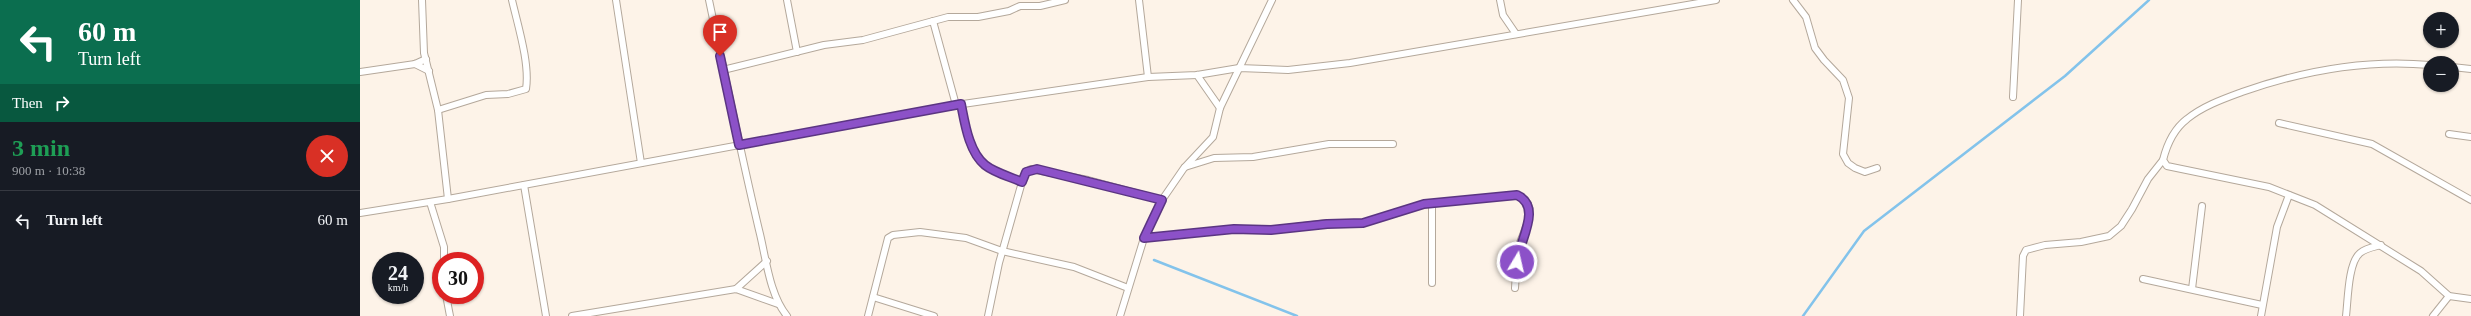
<!DOCTYPE html>
<meta charset="utf-8">
<style>
:root{--surface:#171b24;--page:#242831;--text:#f1f3f6;--muted:#9ea1a6;--line:#363941}
body{margin:0;font-family:"Times New Roman",serif;background:var(--page);color:var(--text);height:100vh;display:flex;flex-direction:column;font-size:15px;white-space:nowrap}
*{box-sizing:border-box;margin:0}
p{font-size:13px;color:var(--muted)}
.icon{flex:none;width:22px;height:22px;fill:none;stroke:currentColor;stroke-width:2;stroke-linecap:round;stroke-linejoin:round}
.map{position:relative;flex:1;overflow:hidden}
.panel{display:flex;flex-direction:column;background:var(--surface);width:360px}
.panel>*{flex:none}
.banner{background:#0b6e4f;color:#fff;overflow:hidden}
.controls{position:absolute;left:2063px;top:12px;display:grid;gap:8px}
.controls a{display:grid;place-items:center;width:36px;height:36px;border-radius:50%;background:var(--surface);box-shadow:0 1px 3px #0004;font-size:20px}
.speed{position:absolute;left:12px;top:252px;display:flex;gap:8px;font-size:20px;font-weight:700;text-align:center}
.speed>*{display:grid;place-content:center;width:52px;height:52px;border-radius:50%;background:var(--surface);box-shadow:0 1px 3px #0004;line-height:1}
.speed small{font-size:10px;font-weight:400}
.speed .limit{border:6px solid #d22;background:#fff;color:#111}
.pin{position:absolute;display:grid;place-items:center;width:34px;height:34px;color:#fff;margin:-41px -17px;border-radius:50% 50% 50% 0;rotate:-45deg;box-shadow:0 0 4px #0007}
.pin .icon{rotate:45deg}
.me{position:absolute;width:44px;margin:-22px;rotate:9deg;stroke-linejoin:round;filter:drop-shadow(0 0 3px #0008)}
.turn{display:flex;align-items:center;gap:14px;height:84px;padding:0 12px;font-size:18px}
.turn .icon{width:52px;height:52px;stroke-width:2.5}
.turn b{display:block;font-size:28px;line-height:34px}
.then{display:flex;align-items:center;height:38px;padding:0 12px;background:#0003;gap:8px;font-size:15px}
.round{display:grid;place-items:center;flex:none;width:42px;height:42px;border-radius:21px;background:var(--page)}
.summary{display:flex;align-items:center;justify-content:space-between;height:68px;padding:0 12px}
h1{font-size:24px;font-weight:600;line-height:30px;color:#1e9e55}
ul{padding:0;list-style:none}
li{display:flex;align-items:center;gap:12px;height:60px;padding:0 12px;border-top:1px solid var(--line)}
li div{flex:1}
li b{display:block;font-size:15px}
li em{font-style:normal}
main{display:flex;flex:1;min-height:0}
.map>svg:first-child{display:block}
</style>
<main>
<section class="panel">
<div class="banner">
<div class="turn"><svg class="icon" aria-label="left" viewBox="0 0 24 24"><path d="M17 20v-9H6M10 6l-5 5 5 5"/></svg><div><b>60 m</b>Turn left</div></div>
<div class="then">Then<svg class="icon" aria-label="right" viewBox="0 0 24 24"><path d="M7 20v-9h11M14 6l5 5-5 5"/></svg></div>
</div>
<div class="summary"><div><h1>3 min</h1><p>900 m · 10:38</p></div><a class="round" style="background:#d93025;color:#fff"><svg class="icon" aria-label="close" viewBox="0 0 24 24"><path d="M6 6l12 12M18 6L6 18"/></svg></a></div>
<ul>
<li><svg class="icon" aria-label="left" viewBox="0 0 24 24"><path d="M17 20v-9H6M10 6l-5 5 5 5"/></svg><div><b>Turn left</b></div><em>60 m</em></li>
</ul>
</section>
<div class="map">
<svg width="2111" height="316" viewBox="0 0 2111 316">
<rect width="100%" height="100%" fill="#fdf3e8"/>
<g fill="none" stroke-linecap="round" stroke-linejoin="round">
<g stroke="#83c3eb" stroke-width="2.5">
<path d="M794,260L937,316"/>
<path d="M1443,316L1504,231L1705,76L1789,0"/>
</g>
<defs>
<g id="minor">
<path d="M62,0L64,53L78,110L88,199"/>
<path d="M256,0L281,163"/>
<path d="M349,0C365,77 381,154 399,230C406,257 409,294 427,316"/>
<path d="M427,0L437,52"/>
<path d="M779,0L788,77"/>
<path d="M1140,0L1143,15L1156,34"/>
<path d="M1433,0L1446,17L1455,48L1464,60L1483,80L1489,98L1483,154L1488,163L1495,168L1505,172L1517,168"/>
<path d="M573,21L596,105"/>
<path d="M55,64L69,71"/>
<path d="M2070,65C2006,59 1942,71 1882,92C1863,99 1843,106 1827,119C1814,129 1807,144 1803,160L1807,166L1909,187L1955,205L2061,271L2089,296L2111,299"/>
<path d="M2092,67L2111,69"/>
<path d="M363,70L464,45L503,40L588,17H618L649,11L660,6H680L705,0"/>
<path d="M0,72L55,64L66,59"/>
<path d="M837,75L860,108"/>
<path d="M1653,97L1658,0"/>
<path d="M601,104C605,123 609,157 627,167C638,173 651,177 662,182"/>
<path d="M78,110L126,95L148,94L166,89C170,64 158,26 152,0"/>
<path d="M1919,123L2012,144L2111,200"/>
<path d="M2089,134L2111,137"/>
<path d="M825,167L854,158L893,157L969,144H1033"/>
<path d="M164,185L186,316"/>
<path d="M70,202L84,247V261"/>
<path d="M0,213L88,199L596,105L788,77L837,75L879,68L928,70L990,63L1356,0"/>
<path d="M784,238L874,229L911,230L967,223H1003L1063,204L1157,195C1183,206 1161,232 1158,250C1156,263 1156,276 1155,288"/>
<path d="M1783,279L1902,305"/>
<path d="M1072,283V204"/>
<path d="M376,289L407,261"/>
<path d="M1832,289L1842,206"/>
<path d="M86,295L90,316"/>
<path d="M513,297L574,316"/>
<path d="M212,316L376,289L418,304"/>
<path d="M508,316L528,238L533,235L560,232L606,238L642,251L714,267L768,288"/>
<path d="M628,316L639,263L662,182L666,172L671,169L728,180L802,200"/>
<path d="M760,316L784,238L802,200L824,168L853,137L860,108L912,0"/>
<path d="M1660,316L1663,256L1666,250L1685,245L1721,242L1749,236L1761,226L1772,209L1788,179L1803,160"/>
<path d="M1901,316L1917,227L1929,195"/>
<path d="M1986,316C1988,300 1988,263 2000,253C2006,248 2014,247 2021,245"/>
<path d="M2073,316L2089,296"/>
</g>
</defs>
<use href="#minor" stroke="#b4a89b" stroke-width="8"/>
<use href="#minor" stroke="#fff" stroke-width="6"/>
</g>
<g fill="none" stroke-linecap="round" stroke-linejoin="round">
<defs>
<path id="route" d="M360,56L379,145L601,104C605,124 609,152 625,165C635,173 651,177 662,182L666,172L677,169L802,200L784,238L874,229L911,230L967,224L1003,223L1064,204L1157,195C1183,207 1159,241 1157,262"/>
</defs>
<use href="#route" stroke="#5b3582" stroke-width="10"/>
<use href="#route" stroke="#8c51c8" stroke-width="7"/>
</g>
</svg>
<div class="controls">
<a>+</a>
<a>−</a>
</div>
<div class="speed"><div>24<small>km/h</small></div><div class="limit">30</div></div>
<div class="pin" style="left:360px;top:56px;background:#d93025"><svg class="icon" aria-label="arrive" viewBox="0 0 24 24"><path d="M6 21V4h12l-3 4 3 4H6"/></svg></div>
<svg class="me" style="left:1157px;top:262px" viewBox="-20 -20 40 40"><circle r="17" fill="#8c51c8" stroke="#fff" stroke-width="3"/><path d="M0-11L8 9 0 5-8 9z" fill="#fff"/></svg>
</div>
</main>
